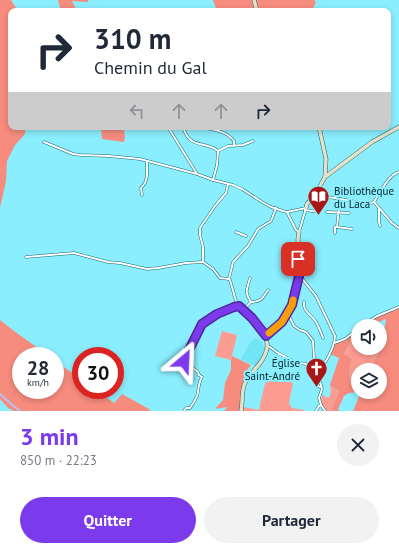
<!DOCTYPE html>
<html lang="fr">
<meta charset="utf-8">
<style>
:root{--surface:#fff;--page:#f2f2f3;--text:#1f2937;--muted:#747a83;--accent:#7c3aed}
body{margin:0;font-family:"PT Sans",sans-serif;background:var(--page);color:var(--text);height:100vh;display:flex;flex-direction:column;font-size:15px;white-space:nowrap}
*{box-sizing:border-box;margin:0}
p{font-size:13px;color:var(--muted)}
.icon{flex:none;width:22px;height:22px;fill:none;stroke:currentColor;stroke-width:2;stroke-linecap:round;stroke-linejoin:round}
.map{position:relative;height:411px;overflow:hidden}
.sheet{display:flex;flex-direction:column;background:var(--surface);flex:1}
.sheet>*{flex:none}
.guide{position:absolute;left:8px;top:8px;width:383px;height:122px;border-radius:8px;box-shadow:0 2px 6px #0003;background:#fff;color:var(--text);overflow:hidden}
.controls{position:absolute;left:351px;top:319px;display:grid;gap:8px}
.controls a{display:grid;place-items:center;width:36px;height:36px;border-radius:50%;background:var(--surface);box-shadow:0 2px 6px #0003;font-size:20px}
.speed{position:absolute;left:12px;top:347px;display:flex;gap:8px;font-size:20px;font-weight:700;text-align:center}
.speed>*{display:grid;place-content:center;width:52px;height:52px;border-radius:50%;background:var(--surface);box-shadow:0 2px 6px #0003;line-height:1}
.speed small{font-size:10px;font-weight:400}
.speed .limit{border:6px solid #d22;background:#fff;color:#111}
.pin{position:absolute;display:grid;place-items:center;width:34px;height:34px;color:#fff;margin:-17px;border-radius:8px;box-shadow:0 2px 6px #0006}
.me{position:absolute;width:44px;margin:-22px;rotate:26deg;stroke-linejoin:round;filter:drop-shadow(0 0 3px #0008)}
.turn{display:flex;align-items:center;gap:14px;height:84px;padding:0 20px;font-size:18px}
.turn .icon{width:52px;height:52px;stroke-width:2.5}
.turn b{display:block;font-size:28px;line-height:34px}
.lanes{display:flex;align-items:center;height:38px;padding:0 20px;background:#0003;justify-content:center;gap:20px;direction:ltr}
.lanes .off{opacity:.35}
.round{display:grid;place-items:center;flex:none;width:42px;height:42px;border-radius:21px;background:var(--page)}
.overview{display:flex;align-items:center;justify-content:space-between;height:68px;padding:0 20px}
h1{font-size:24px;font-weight:600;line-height:30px;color:var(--accent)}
.cta{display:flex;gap:8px;margin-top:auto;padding:8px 20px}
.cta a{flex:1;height:46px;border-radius:24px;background:var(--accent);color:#fff;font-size:16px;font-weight:600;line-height:46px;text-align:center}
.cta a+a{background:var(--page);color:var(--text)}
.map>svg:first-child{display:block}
</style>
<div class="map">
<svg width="399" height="411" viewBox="0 0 399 411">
<rect width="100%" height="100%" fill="#8aeefe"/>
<path fill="#71e4f5" d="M254,339L260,340L266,348L262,357L256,366L241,359L250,343Z"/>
<g fill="#fd9d91">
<path d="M222,331L237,335L231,360L215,356Z"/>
<path d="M355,339L358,343V348H380V350L369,370H358V383L354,386C346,379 350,369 352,359L344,355L350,343Z"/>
<path d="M268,376L293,383L289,403L292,408L304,410V411H241L243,407L259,410L264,387Z"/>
<path d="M330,385L339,391L331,411H326C322,406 320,402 322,395L329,398L331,392Z"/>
</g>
<g fill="#f78c7e">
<path d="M0,0H11L18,11H11V127H25V134L15,145L7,161L6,181L0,208Z"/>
<path d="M58,0H88V2L72,1L77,11H61Z"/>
<path d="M213,0H314L316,2L313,8L315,11H217Z"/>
<path d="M101,127H117L124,130L125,138L124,142L102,139Z"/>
<path d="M399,307V411H353L361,392H380V370H369L380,350V343L386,322L385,319L372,326H363L376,317Z"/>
<path d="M0,320L14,331L49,356H21V390H55V361L81,379V390H96L114,403L122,394L149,409L150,411H14L8,408L0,399Z"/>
<path d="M358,330V336L350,343L344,354L352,359C350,369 346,379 354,386L358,383L359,392L349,393L344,396L338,409L339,411H331L339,391L330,385L339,358L330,354L335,343L344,340Z"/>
<path d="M232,356L251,365L247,370L250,374L244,388L241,411H224L227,407L215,409L223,400L225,383L231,370V360Z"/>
</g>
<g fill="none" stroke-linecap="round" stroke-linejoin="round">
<path stroke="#b2c4f1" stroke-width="2" d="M0,394L10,403L20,411"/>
<defs>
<g id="street">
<path d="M168,127L197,174"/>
<path d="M185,127L184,130C191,149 206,141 218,151"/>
<path d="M198,127C210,129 226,130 234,141V146"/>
<path d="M44,142L73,154L81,155L109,156L140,159L197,174L213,180L233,185L242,189L262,202L271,207L283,211L287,212L306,208L299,232"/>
<path d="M213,180L217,165L218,151L228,146L243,145L253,141"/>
<path d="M142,195L141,188L145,183L147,176V161"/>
<path d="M314,195L317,196L335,198L362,203L368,204L374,202"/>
<path d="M340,199L337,227L352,229"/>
<path d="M374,202C379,194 389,174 399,172"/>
<path d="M374,202L392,223L399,228"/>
<path d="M379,208V222L380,226"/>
<path d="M305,210L319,212"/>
<path d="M287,212L296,230L299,232"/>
<path d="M327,212L349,213"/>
<path d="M236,232L246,236"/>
<path d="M335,233V227H337"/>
<path d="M26,257L74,253L108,262L120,263L147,269L158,268L186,263L203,262"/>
<path d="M203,261V247L200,235V228L204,222L215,206L226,193L228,184"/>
<path d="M203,262L213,269L220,278L229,279L230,280L236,301L239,306L251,319L266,336"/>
<path d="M299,275L304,281L316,296L335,336C335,344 330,354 326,361C324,365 320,367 318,371"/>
<path d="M250,278C247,290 244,291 251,302"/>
<path d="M229,279L233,262L248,246L258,229L271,221L276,208"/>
<path d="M304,302C302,311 312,315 316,322C319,327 321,333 323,338"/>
<path d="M243,310L251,302C261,302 263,298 268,290"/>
<path d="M288,314L294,326L300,330L306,332L310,337L313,341L314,358L318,365L317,370L322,389L319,398L321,405L325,411"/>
<path d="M362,326L377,316L399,307"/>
<path d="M334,343L345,339L358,329"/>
<path d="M267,345L278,353L289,359L295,362L306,364L317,371"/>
<path d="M320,382L317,385L320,387H321"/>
<path d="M184,411L186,408H190C193,404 195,401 197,396C199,390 198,383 202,377L199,375C198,369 191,368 186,365L184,361L203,325L217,314L234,307L239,306"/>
<path d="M316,411L319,406L321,405"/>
</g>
<g id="secondary">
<path d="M254,0L257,11"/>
<path d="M325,177L372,142L399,127"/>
<path d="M306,208L307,204L316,193L325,177L326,159L319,127"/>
<path d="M241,411C243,402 241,391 245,383C251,371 265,362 267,348C268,344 266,340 266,336L282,322L292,305L299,275L298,239L299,232"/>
</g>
</defs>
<use href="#street" stroke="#136a74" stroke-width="3"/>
<use href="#secondary" stroke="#136a74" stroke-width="4.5"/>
<use href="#street" stroke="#fff" stroke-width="2"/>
<use href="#secondary" stroke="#e8dfc7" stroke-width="3.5"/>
</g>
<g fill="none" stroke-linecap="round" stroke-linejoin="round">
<defs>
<path id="route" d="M184,361L185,358L202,324L217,314L234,307L239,306L252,318L266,336L282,322L292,305L299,276L298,259"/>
</defs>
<use href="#route" stroke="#51269a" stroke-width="10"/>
<use href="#route" stroke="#7c3aed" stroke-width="7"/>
<path stroke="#f59e0b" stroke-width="7" d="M269,333L282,322L292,305L293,300"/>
</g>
<defs>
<symbol id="library-pin" viewBox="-11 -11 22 30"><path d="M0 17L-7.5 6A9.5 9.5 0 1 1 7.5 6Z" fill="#a91615" stroke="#8aeefe"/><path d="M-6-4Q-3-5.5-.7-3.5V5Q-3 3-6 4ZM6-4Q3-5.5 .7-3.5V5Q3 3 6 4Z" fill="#fff"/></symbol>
<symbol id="church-pin" viewBox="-11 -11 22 30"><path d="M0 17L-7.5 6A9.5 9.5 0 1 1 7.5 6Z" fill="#a91615" stroke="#8aeefe"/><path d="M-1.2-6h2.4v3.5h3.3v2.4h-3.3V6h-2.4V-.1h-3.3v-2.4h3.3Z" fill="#fff"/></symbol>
</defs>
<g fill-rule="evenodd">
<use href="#library-pin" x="306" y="184" width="25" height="34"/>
<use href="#church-pin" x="304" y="356" width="25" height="34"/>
</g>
<g text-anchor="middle" stroke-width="4" stroke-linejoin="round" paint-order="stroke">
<g font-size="11" fill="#022327" stroke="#8aeefe" text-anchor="start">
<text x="334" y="195">Bibliothèque<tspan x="334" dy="13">du Laca</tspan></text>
<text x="300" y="367" text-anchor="end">Église<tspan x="300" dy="13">Saint-André</tspan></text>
</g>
</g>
</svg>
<div class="controls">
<a><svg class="icon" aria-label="sound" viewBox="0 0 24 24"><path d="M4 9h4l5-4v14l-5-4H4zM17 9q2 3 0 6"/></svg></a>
<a><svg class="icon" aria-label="layers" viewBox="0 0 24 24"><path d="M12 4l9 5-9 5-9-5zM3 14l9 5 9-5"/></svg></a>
</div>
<div class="speed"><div>28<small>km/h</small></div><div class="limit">30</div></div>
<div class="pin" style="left:298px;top:259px;background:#d93025"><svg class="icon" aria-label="arrive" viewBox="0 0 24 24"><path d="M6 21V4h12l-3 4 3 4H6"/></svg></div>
<svg class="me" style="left:184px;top:361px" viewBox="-20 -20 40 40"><path d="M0-17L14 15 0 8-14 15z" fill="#7c3aed" stroke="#fff" stroke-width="4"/></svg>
<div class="guide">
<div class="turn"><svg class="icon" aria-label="right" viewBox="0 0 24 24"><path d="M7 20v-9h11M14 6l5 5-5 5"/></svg><div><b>310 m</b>Chemin du Gal</div></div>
<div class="lanes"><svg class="icon off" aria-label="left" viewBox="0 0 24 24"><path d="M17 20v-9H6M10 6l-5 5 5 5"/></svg><svg class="icon off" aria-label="ahead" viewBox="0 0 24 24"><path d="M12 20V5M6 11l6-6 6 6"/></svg><svg class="icon off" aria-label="ahead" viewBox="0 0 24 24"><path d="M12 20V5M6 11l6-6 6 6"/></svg><svg class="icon" aria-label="right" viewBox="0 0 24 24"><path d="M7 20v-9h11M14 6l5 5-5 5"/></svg></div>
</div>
</div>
<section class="sheet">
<div class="overview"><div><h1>3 min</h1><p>850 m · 22:23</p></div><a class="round"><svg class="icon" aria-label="close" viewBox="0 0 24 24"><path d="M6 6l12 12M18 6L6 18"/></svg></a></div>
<div class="cta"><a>Quitter</a><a>Partager</a></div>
</section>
